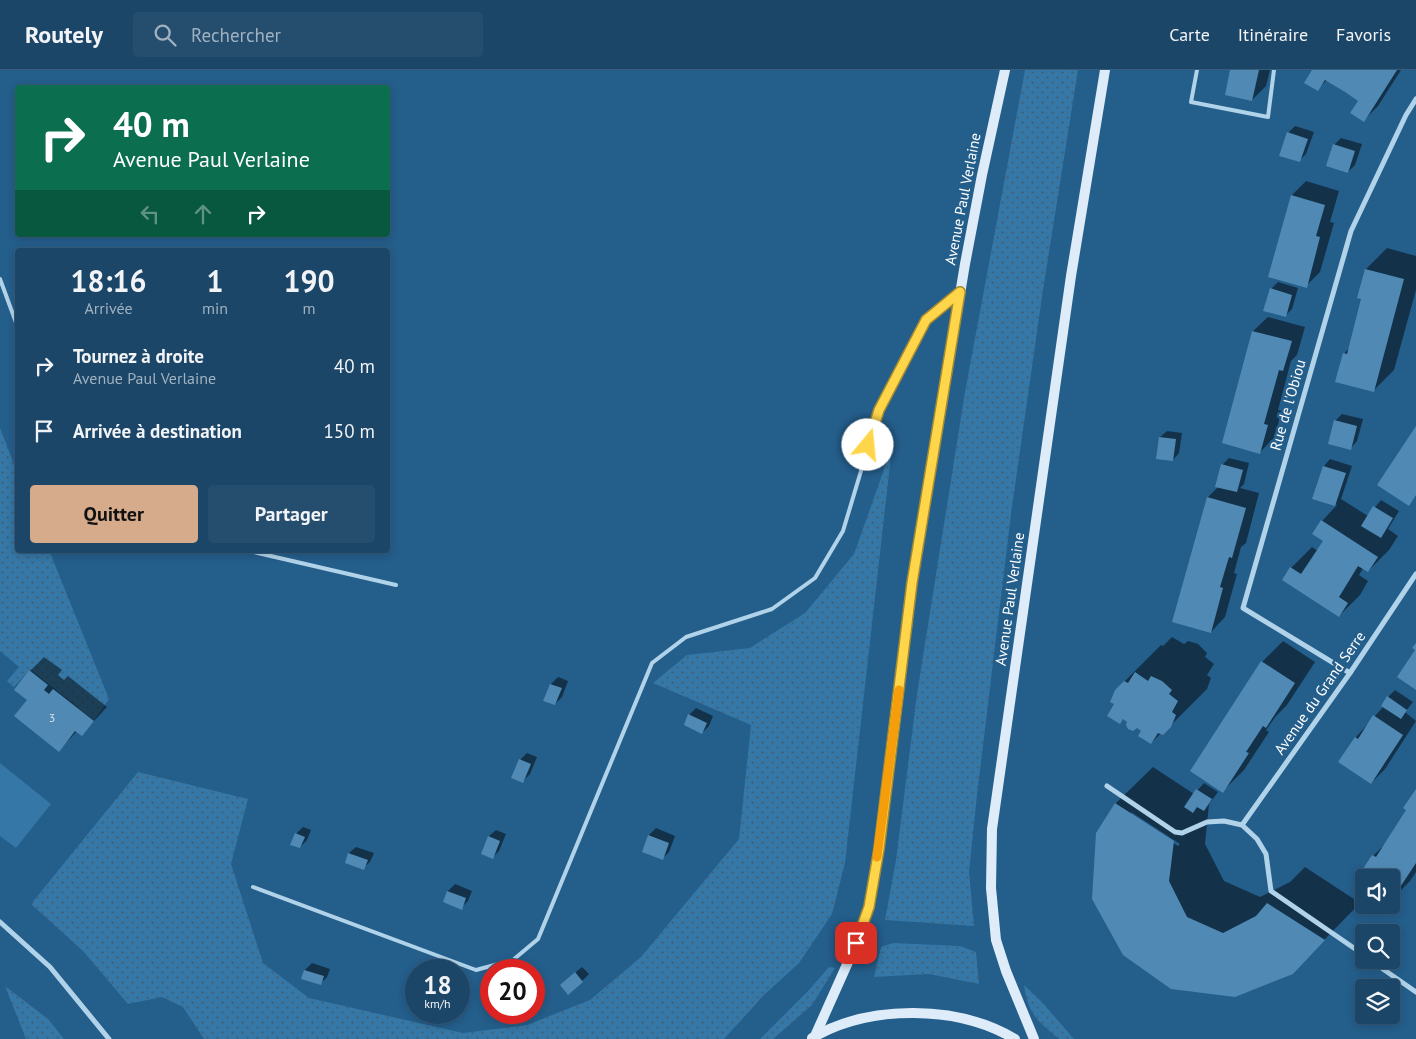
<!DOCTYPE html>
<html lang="fr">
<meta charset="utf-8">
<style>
:root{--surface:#1b4668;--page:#244d6e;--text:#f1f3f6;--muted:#a0b1c0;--line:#395e7c;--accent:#d6ab8b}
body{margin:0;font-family:"PT Sans",sans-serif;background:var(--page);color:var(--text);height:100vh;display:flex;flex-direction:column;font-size:19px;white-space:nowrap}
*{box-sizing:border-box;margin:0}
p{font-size:16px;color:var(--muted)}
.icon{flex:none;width:28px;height:28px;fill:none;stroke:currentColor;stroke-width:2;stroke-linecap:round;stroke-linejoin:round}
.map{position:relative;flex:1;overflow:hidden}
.drawer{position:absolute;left:15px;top:178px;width:375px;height:305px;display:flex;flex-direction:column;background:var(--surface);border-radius:5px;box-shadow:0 2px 8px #0003,0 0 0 1px var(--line)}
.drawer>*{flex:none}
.top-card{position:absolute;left:15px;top:15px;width:375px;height:152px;border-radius:5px;box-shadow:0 2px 8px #0003,0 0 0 1px var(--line);background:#0b6e4f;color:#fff;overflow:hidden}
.fabs{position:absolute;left:1355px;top:799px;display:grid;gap:10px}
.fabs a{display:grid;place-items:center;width:45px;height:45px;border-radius:5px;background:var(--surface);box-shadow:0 2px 8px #0003,0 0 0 1px var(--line);font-size:25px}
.speed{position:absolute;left:405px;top:889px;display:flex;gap:10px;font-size:25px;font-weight:700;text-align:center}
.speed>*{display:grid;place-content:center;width:65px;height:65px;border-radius:50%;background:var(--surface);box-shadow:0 2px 8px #0003,0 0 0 1px var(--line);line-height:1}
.speed small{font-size:12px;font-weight:400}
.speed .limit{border:8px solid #d22;background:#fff;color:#111}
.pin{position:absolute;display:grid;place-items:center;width:42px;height:42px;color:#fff;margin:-21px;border-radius:10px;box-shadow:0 2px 8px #0006}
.me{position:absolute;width:55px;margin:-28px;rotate:17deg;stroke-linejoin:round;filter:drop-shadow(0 0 4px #0008)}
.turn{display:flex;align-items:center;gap:18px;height:105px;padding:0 15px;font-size:22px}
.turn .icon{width:65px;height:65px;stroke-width:2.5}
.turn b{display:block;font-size:35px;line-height:42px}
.lanes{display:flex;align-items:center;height:48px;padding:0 15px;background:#0003;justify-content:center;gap:25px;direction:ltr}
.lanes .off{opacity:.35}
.eta{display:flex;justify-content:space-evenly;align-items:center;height:85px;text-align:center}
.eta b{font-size:30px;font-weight:700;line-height:35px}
.cta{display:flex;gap:10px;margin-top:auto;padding:10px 15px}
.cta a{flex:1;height:58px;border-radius:5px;background:var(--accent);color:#111;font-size:20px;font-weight:700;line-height:58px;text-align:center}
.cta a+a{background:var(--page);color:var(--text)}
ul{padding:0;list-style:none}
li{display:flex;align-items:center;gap:15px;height:65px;padding:0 15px}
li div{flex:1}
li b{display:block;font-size:19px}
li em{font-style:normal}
header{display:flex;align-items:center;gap:30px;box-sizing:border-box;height:70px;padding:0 25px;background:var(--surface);border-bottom:1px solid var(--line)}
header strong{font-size:24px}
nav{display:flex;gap:28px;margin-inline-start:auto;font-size:18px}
.search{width:350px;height:45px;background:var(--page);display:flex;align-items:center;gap:12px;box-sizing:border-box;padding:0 18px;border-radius:5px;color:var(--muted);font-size:19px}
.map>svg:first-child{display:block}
</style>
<header>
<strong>Routely</strong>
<div class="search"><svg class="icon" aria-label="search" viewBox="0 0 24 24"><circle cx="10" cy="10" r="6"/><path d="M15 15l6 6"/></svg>Rechercher</div>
<nav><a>Carte</a><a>Itinéraire</a><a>Favoris</a></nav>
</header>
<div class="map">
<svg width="1416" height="969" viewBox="0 0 1416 969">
<defs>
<pattern id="grass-dots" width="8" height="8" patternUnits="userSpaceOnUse" patternTransform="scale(1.25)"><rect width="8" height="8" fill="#3577a6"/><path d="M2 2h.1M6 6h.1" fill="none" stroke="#425f74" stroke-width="1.8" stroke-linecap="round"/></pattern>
</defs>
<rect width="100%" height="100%" fill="#245e8b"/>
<g fill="url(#grass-dots)">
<path d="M1025,0H1078L1043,220L1011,444L977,725L969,802L974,856L885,850L896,790L917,624L965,322Z"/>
<path d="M0,358L17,402L18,480H49L109,629L94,650L30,599L14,617L7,611L19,597L0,581Z"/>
<path d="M892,377L845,793L832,844L799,893L764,925L724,969H204L183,937L162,927L128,934L83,881L31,834L138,702L248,729L231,794L263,893L309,928L463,963L527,955L590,930L641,887L739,769L751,655L653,613L687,585L750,578L805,543L854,484Z"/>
<path d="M893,873L960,876L976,882L979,914L929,904L874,907L881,877Z"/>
<path d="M829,897L835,898L812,935L773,969H760L809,920Z"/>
<path d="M1024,915L1041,931L1074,969H1059C1036,949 1029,946 1024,915Z"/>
<path d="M5,916L48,949L64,969H26Z"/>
</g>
<path fill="#3577a6" d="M0,693L51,734L16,778L0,766Z"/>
<g fill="#0007" fill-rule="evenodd">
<path d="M1231,0H1270L1266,16L1252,30Z"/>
<path d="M1314,0H1401L1378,36L1364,50L1359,31L1327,10L1317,20Z"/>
<path d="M1295,56L1314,62L1306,84L1299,91L1288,63Z"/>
<path d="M1341,68L1362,74L1355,95L1348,102L1334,75Z"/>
<path d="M1306,111L1339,121L1330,152L1334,153L1320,202L1306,216L1292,125Z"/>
<path d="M1387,178L1416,186V220L1394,300L1373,321L1344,284L1349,278L1362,229L1366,199Z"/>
<path d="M1278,212L1298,218L1292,239L1285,246L1271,219Z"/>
<path d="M1268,247L1305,257L1297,285L1291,291L1278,340L1282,341L1274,368L1260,382L1223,372L1253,261Z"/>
<path d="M1342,344L1363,349L1357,371L1351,378L1335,351Z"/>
<path d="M1167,361L1182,363L1179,383L1173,390L1160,367Z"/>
<path d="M1229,388L1249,393L1244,414L1240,418L1259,423L1246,473L1241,477L1234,503L1237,504L1225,547L1211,562L1174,552L1208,427L1219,416L1222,395Z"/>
<path d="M1330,389L1352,396L1341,429L1368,446L1381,430L1399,441L1388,459L1398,466L1389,480L1368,501L1363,498L1359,505L1368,511L1360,525L1339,546L1291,498L1312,477L1318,481L1325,471L1322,451L1337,435L1314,428L1324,396Z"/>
<path d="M1172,567L1184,574L1188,571L1198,574L1207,583L1205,587L1214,594L1207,605L1211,608L1207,619L1162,664L1161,663L1151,673L1142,661L1129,652L1124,648L1120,652L1125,611L1161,575L1163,576Z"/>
<path d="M1283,571L1315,592L1287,635L1276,646L1266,660L1269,662L1244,700L1223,721L1191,700L1262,592Z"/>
<path d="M44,587L62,600L58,605L64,610L68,606L107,637L82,664L77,661L59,680L28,630L30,601Z"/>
<path d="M558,607L568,611L562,627L555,634L551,614Z"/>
<path d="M1395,620L1413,632L1405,642L1416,651L1385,699L1371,713L1339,692L1356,667L1384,636L1388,627Z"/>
<path d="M696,638L713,646L709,656L702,663L689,645Z"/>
<path d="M527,683L537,687L530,704L523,711L520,690Z"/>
<path d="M1153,697L1194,724L1204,713L1218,722L1209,734L1205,774L1224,811L1260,827L1290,812L1305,797L1360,833L1292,903L1235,925L1097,763L1116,733ZM1131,742L1180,774L1178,776L1131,745Z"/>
<path d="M1416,721V802L1410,811L1391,830V808H1364L1357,810L1373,786L1387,772L1408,740Z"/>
<path d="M303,757L311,760L307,770L300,777L296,764Z"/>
<path d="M656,758L675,766L669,782L662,789L649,765Z"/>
<path d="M496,760L506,764L499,781L492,788L482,784L489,766Z"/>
<path d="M356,777L374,783L370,792L363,798L349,783Z"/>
<path d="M455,814L472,821L468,831L461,838L445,832L448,821Z"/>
<path d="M312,893L330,899L327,907L320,914L303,909L305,900Z"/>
<path d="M582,897L589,904L582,911L569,908Z"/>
</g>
<g fill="#508ab4">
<path d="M1230,0H1259L1252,31L1225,25Z"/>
<path d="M1312,0H1397L1364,52L1350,43L1358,31L1345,22L1325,10L1318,21L1304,13Z"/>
<path d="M1287,62L1308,69L1300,92L1279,86Z"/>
<path d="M1333,74L1355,81L1348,103L1326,96Z"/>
<path d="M1291,125L1325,135L1316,166L1320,167L1307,218L1268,207Z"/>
<path d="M1365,199L1404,209L1374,322L1335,312L1343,283L1347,284L1361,229L1357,228Z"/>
<path d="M1270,218L1292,225L1286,247L1263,241Z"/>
<path d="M1252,261L1292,271L1283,301L1279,300L1264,354L1268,355L1260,384L1222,373Z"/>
<path d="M1334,350L1357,356L1351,380L1328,374Z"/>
<path d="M1416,356V425L1409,436L1377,415Z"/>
<path d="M1159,367L1176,369L1173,391L1156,389Z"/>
<path d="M1221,394L1243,400L1237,422L1215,417Z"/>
<path d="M1323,396L1346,403L1335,436L1312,429Z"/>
<path d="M1207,427L1246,438L1232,488L1229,487L1220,517L1223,518L1211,563L1172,552Z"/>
<path d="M1373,436L1393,448L1381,468L1361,456Z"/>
<path d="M1321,450L1378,487L1368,502L1358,496L1339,527L1348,533L1339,547L1282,510L1290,497L1301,504L1323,471L1312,464Z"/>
<path d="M1416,573V620L1397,607L1415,580L1412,578Z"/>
<path d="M1261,591L1295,613L1266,658L1263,656L1246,682L1249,683L1223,723L1190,701Z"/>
<path d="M29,600L48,615L44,620L49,624L53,619L94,651L82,666L75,661L59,682L14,646L27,630L14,620Z"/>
<path d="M1135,602L1148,611L1151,606L1162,611L1172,620L1169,624L1178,631L1172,642L1176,645L1171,657L1163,665L1158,663L1151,674L1138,666L1141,661L1137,658L1133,661L1128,659L1126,655L1127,652L1123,649L1120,654L1107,646L1114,634L1110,632L1115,620L1124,611L1128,613Z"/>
<path d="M550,614L562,618L555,635L543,631Z"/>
<path d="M1387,626L1407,640L1401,649L1381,636Z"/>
<path d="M688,644L707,653L702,664L684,655Z"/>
<path d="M1373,645L1403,665L1371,714L1338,692L1355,667L1358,669Z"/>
<path d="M519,689L531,694L523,713L511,708Z"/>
<path d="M1196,719L1212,729L1204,741L1197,737L1193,743L1184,737Z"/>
<path d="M1416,719V793L1391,831V808H1364V817L1355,811L1372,785L1376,787L1406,740L1403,738Z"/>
<path d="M1115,733L1174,771L1169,811L1187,847L1223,863L1256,846L1267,833L1325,870L1293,904L1235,927L1171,919L1123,885L1092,829L1096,763Z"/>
<path d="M295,763L305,767L300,778L290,775Z"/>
<path d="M648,765L669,773L663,790L642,782Z"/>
<path d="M488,766L500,771L493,789L481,784Z"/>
<path d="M348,783L368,790L364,800L345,793Z"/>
<path d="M447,821L466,828L462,840L443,832Z"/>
<path d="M304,900L324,906L321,915L301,909Z"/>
<path d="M575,902L583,912L568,925L560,915Z"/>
<path d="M416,925V938L412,937Z"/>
</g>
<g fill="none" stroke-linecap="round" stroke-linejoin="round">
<g stroke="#b1d3ea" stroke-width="4">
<path d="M1197,0L1191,32L1268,47L1274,0"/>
<path d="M0,209L18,258"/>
<path d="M245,480L396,515"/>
<path d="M253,817L476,900L513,890L538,869L652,593L686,567L772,539L815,508L843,461L879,341L926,250L958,223"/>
</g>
<g stroke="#b1d3ea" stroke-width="5">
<path d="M1350,603L1243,538L1351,161L1406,45L1416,29"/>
<path d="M1107,716L1175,762L1182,763L1207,752L1224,751L1242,755L1257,769L1266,784L1271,821L1364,885"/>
<path d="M1242,755L1350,603L1416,504"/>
<path d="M0,852L50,897L109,969"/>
<path d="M1370,890L1416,922"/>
</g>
<g stroke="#ddecf8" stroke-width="10">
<path d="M815,966L849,890L869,837L879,779L912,513L965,194L982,105L1005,0"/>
<path d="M812,968C870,934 958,935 1015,969"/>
<path d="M1034,969L1006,901L996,870L991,818L992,759L1071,206L1105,0"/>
</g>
</g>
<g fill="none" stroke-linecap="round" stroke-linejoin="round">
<defs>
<path id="route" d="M856,873L869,837L879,779L912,513L960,222L926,250L879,340L868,375"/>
</defs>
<use href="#route" stroke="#a68a30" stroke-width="12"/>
<use href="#route" stroke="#ffd54a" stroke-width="9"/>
<path stroke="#f59e0b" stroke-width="9" d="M877,787L899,620"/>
</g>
<g text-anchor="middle" stroke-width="5" stroke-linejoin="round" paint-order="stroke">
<g font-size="12" fill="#d3e2ec">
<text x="52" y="652">3</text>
</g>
<g font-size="15" fill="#fff" stroke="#245e8b">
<text transform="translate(963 129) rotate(-79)" y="5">Avenue Paul Verlaine</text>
<text transform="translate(1288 335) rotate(-74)" y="5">Rue de l'Obiou</text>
<text transform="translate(1010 529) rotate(-82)" y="5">Avenue Paul Verlaine</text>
<text transform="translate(1320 623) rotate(-55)" y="5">Avenue du Grand Serre</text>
</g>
</g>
</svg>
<div class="fabs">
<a><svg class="icon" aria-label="sound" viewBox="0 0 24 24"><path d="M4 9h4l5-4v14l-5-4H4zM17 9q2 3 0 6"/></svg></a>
<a><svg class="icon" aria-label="search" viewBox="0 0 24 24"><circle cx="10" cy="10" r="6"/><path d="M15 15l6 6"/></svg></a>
<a><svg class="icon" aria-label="layers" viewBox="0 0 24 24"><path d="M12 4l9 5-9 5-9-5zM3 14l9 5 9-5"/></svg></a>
</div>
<div class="speed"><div>18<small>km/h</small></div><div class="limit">20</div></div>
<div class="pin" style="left:856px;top:873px;background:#d93025"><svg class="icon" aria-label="arrive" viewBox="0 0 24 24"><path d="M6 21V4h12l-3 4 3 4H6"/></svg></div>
<svg class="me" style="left:868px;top:375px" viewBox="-20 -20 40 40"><circle r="19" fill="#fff"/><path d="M0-13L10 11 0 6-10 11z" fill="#ffd54a"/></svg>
<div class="top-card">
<div class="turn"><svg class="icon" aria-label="right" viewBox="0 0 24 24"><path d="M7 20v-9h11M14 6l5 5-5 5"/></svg><div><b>40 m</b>Avenue Paul Verlaine</div></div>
<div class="lanes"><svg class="icon off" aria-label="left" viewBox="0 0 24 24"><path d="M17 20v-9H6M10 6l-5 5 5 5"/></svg><svg class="icon off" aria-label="ahead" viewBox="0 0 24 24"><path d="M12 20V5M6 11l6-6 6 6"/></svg><svg class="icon" aria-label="right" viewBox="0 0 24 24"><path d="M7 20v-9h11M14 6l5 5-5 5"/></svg></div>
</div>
<section class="drawer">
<div class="eta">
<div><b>18:16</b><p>Arrivée</p></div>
<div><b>1</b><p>min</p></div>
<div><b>190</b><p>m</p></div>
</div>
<ul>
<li><svg class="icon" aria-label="right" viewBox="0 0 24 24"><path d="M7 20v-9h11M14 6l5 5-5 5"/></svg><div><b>Tournez à droite</b><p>Avenue Paul Verlaine</p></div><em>40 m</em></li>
<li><svg class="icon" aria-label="arrive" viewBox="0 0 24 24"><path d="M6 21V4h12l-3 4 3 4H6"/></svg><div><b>Arrivée à destination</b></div><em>150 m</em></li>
</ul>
<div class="cta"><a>Quitter</a><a>Partager</a></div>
</section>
</div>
